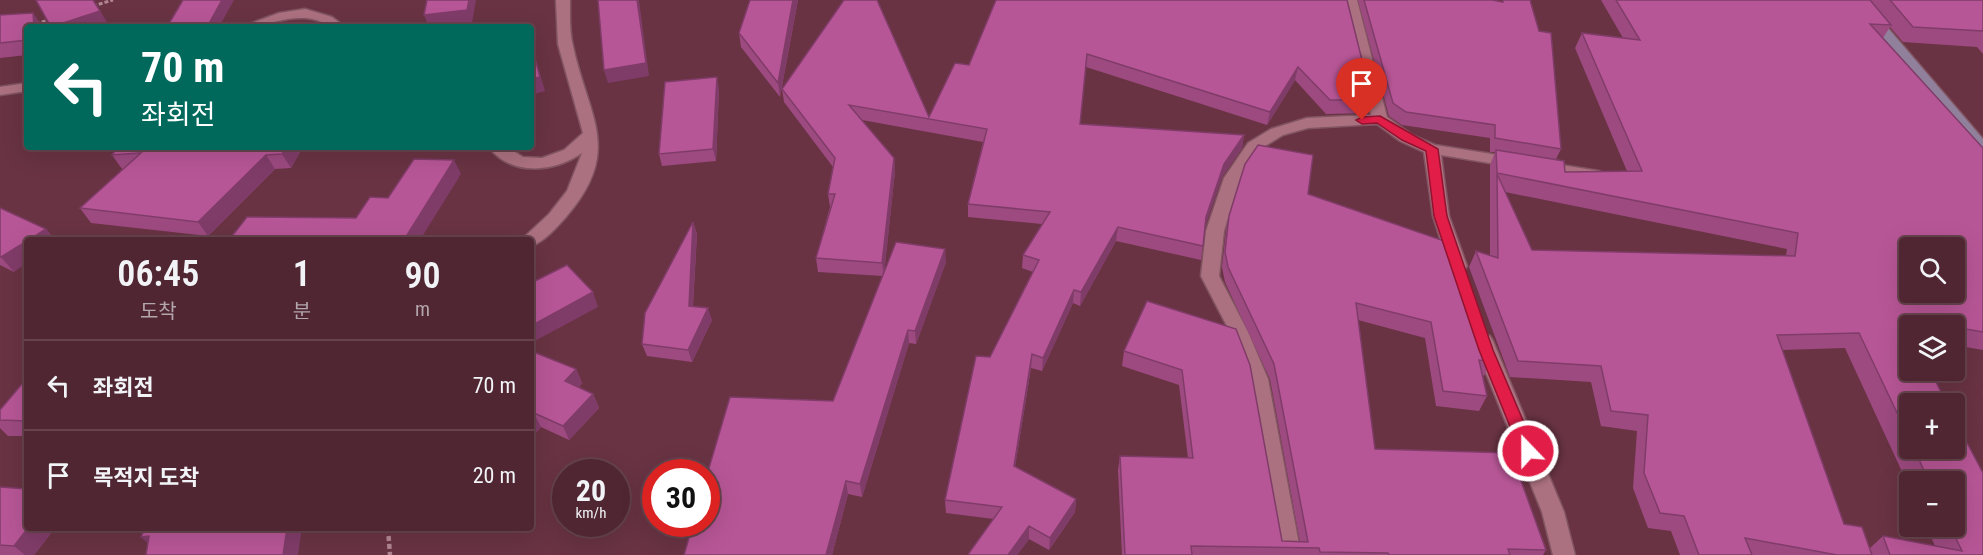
<!DOCTYPE html>
<html lang="ko">
<meta charset="utf-8">
<style>
:root{--surface:#4f2632;--page:#552e3a;--text:#f1f3f6;--muted:#b3a5ac;--line:#66434d}
body{margin:0;font-family:"Roboto Condensed","Noto Sans KR",sans-serif;background:var(--page);color:var(--text);height:100vh;display:flex;flex-direction:column;font-size:22px;white-space:nowrap}
*{box-sizing:border-box;margin:0}
p{font-size:20px;color:var(--muted)}
.icon{flex:none;width:33px;height:33px;fill:none;stroke:currentColor;stroke-width:2;stroke-linecap:round;stroke-linejoin:round}
.map{position:relative;flex:1;overflow:hidden}
.sheet{position:absolute;left:24px;top:237px;width:510px;height:294px;display:flex;flex-direction:column;background:var(--surface);border-radius:6px;box-shadow:0 6px 24px #0002,0 0 0 2px var(--line)}
.sheet>*{flex:none}
.guide{position:absolute;left:24px;top:24px;width:510px;height:126px;border-radius:6px;box-shadow:0 6px 24px #0002,0 0 0 2px var(--line);background:#00695c;color:#fff;overflow:hidden}
.tools{position:absolute;left:1899px;top:237px;display:grid;gap:12px}
.tools a{display:grid;place-items:center;width:66px;height:66px;border-radius:6px;background:var(--surface);box-shadow:0 6px 24px #0002,0 0 0 2px var(--line);font-size:30px}
.speed{position:absolute;left:552px;top:459px;display:flex;gap:12px;font-size:30px;font-weight:700;text-align:center}
.speed>*{display:grid;place-content:center;width:78px;height:78px;border-radius:50%;background:var(--surface);box-shadow:0 6px 24px #0002,0 0 0 2px var(--line);line-height:1}
.speed small{font-size:15px;font-weight:400}
.speed .limit{border:9px solid #d22;background:#fff;color:#111}
.pin{position:absolute;display:grid;place-items:center;width:51px;height:51px;color:#fff;margin:-62px -26px;border-radius:50% 50% 50% 0;rotate:-45deg;box-shadow:0 0 6px #0007}
.pin .icon{rotate:45deg}
.me{position:absolute;width:66px;margin:-33px;rotate:338deg;stroke-linejoin:round;filter:drop-shadow(0 0 4px #0008)}
.turn{display:flex;align-items:center;gap:21px;height:126px;padding:0 18px;font-size:27px}
.turn .icon{width:78px;height:78px;stroke-width:2.5}
.turn b{display:block;font-size:42px;line-height:51px}
.eta{display:flex;justify-content:space-evenly;align-items:center;height:102px;text-align:center}
.eta b{font-size:36px;font-weight:600;line-height:42px}
ul{padding:0;list-style:none}
li{display:flex;align-items:center;gap:18px;height:90px;padding:0 18px;border-top:2px solid var(--line)}
li div{flex:1}
li b{display:block;font-size:22px}
li em{font-style:normal}
.map>svg:first-child{display:block}
</style>
<div class="map">
<svg width="1983" height="555" viewBox="0 0 1983 555">
<rect width="100%" height="100%" fill="#693343"/>
<g fill="none" stroke-linecap="round" stroke-linejoin="round">
<defs>
<g id="street">
<path d="M556,0H570C570,15 569,31 573,46C588,117 624,150 566,217C557,227 544,242 531,246V240H521L549,214L567,191L582,153C555,172 511,177 489,147H507L523,157L542,158L564,150L583,133L558,44Z"/>
<path d="M1343,0H1357L1387,117L1412,135L1435,145L1599,171L1607,176L1599,181L1441,155L1449,216L1467,266L1464,270H1452L1449,266L1433,216L1424,152L1400,141L1377,124L1308,128L1283,135L1260,149L1240,178L1224,231L1219,276L1248,332L1268,379L1301,555H1279L1248,379L1230,332L1201,276L1206,231L1224,178L1248,143L1271,129L1307,118L1371,115Z"/>
<path d="M305,9L332,17L345,27C326,27 320,18 303,18C282,17 264,27 241,27L279,13Z"/>
<path d="M27,83V91L0,95V87Z"/>
<path d="M1483,334L1490,336L1493,341L1564,512L1575,555H1553L1542,512L1473,341L1476,336Z"/>
</g>
<path id="secondary" d="M1850,0H1864L1983,139V154L1977,152Z"/>
</defs>
<use href="#street" stroke="#815462" stroke-width="3"/>
<use href="#secondary" stroke="#815462" stroke-width="3"/>
<g stroke="#b28692" stroke-width="3" stroke-dasharray="4 2" stroke-linecap="butt">
<path d="M93,6L113,0"/>
<path d="M36,24L52,19"/>
</g>
<path stroke="#b28692" stroke-width="4.5" stroke-dasharray="5 3" stroke-linecap="butt" d="M388,528L390,555"/>
<use href="#street" fill="#ac7180" fill-rule="evenodd"/>
<use href="#secondary" fill="#91809c" fill-rule="evenodd"/>
</g>
<g fill="#9d4a81" fill-rule="evenodd">
<path d="M750,0H798L780,97L741,47L739,33Z"/>
<path d="M1347,0L1372,100L1368,113L1326,114L1295,80L1267,125L1086,67L1080,124L1244,135L1242,148L1222,177L1205,226L1201,260L1116,241L1080,306L1073,303L1042,371L1031,368L1015,467L1076,499L1075,512L1049,550L1029,539L1017,555H969L994,519L946,513L945,500L990,357L1033,272L1022,268L1023,255L1042,224L968,217V204L983,142L862,120L894,158L895,171L884,273L946,262L916,344L909,343L862,497L848,494L832,555H684L833,401L883,276L818,272L816,258L830,207L828,194L833,167L784,102L782,89L929,117L969,65Z"/>
<path d="M1358,0H1492L1561,149L1556,159L1565,172L1627,171L1575,48L1582,33L1623,38L1601,0H1983V54L1977,47L1903,42L1890,27L1883,38L1983,148V350L1954,345V326H1910V448H1954L1983,555H1680L1671,531L1648,528L1633,488L1637,431L1601,426L1591,382L1510,377L1469,267L1476,251L1490,256V165L1495,152H1490V138L1402,125L1389,116ZM1505,192L1787,249L1786,256L1532,250ZM1845,348L1910,489V482H1954V526H1926L1935,546L1883,536L1870,548L1844,524L1782,350Z"/>
<path d="M0,15L27,27V55L0,58Z"/>
<path d="M719,89L716,161L662,166L659,154Z"/>
<path d="M118,147H303L291,168L275,169L208,236L91,223L80,208L124,169H122L112,155Z"/>
<path d="M1308,194L1491,361L1484,376L1483,375L1487,396L1479,411L1436,406L1425,338L1358,320L1375,449L1546,550L1543,555H1122L1118,470L1120,456L1188,458L1179,385L1122,366L1124,351L1147,301L1282,541L1300,542L1270,379L1225,282L1222,267L1226,231L1229,216Z"/>
<path d="M0,208L46,229L55,240H27L14,272L0,265Z"/>
<path d="M693,222L697,234L693,306L712,320L692,362L647,356L642,344Z"/>
<path d="M531,351L576,369L582,383L579,387L593,394L599,408L569,440L541,427L531,438Z"/>
<path d="M27,378V436H8L0,428V410Z"/>
<path d="M0,487L27,528H55L34,555H0Z"/>
</g>
<g fill="#803c69">
<path d="M93,0L107,22L94,27H51Z"/>
<path d="M222,0H234L219,27H207Z"/>
<path d="M469,0H476L472,23L443,27H429L424,15Z"/>
<path d="M637,0H639L649,76L608,83L604,70Z"/>
<path d="M793,0H798L780,97L778,83Z"/>
<path d="M33,13L43,27H34Z"/>
<path d="M531,44L545,91L531,95Z"/>
<path d="M1298,67L1295,80L1267,125L1270,112Z"/>
<path d="M717,77L719,89L716,161L713,149Z"/>
<path d="M1244,135L1242,148L1222,177L1204,230L1206,217L1224,164Z"/>
<path d="M286,147H303L291,168L282,154Z"/>
<path d="M266,155L275,169L208,236L198,222Z"/>
<path d="M894,158L895,171L884,276L882,263Z"/>
<path d="M454,160L461,174L420,240H404Z"/>
<path d="M693,222L697,234L692,318L689,306Z"/>
<path d="M1118,227L1116,241L1080,306L1081,292Z"/>
<path d="M46,229L55,240H29Z"/>
<path d="M27,241V263L14,272L1,257Z"/>
<path d="M945,249L946,262L916,344L915,331Z"/>
<path d="M1074,290L1073,303L1042,371L1043,358Z"/>
<path d="M593,292L598,307L531,343V326Z"/>
<path d="M708,308L712,320L692,362L688,350Z"/>
<path d="M908,330L909,343L862,497L860,484Z"/>
<path d="M1032,354L1031,368L1013,479L1014,466Z"/>
<path d="M576,369L582,383L571,395L565,381Z"/>
<path d="M593,394L599,408L569,440L563,426Z"/>
<path d="M534,413L541,427L531,438V416Z"/>
<path d="M846,481L848,494L832,555H826Z"/>
<path d="M1076,499L1075,512L1049,550L1050,538Z"/>
<path d="M1029,526V539L1017,555H1008Z"/>
<path d="M28,528H55L34,555H25L14,546Z"/>
<path d="M287,528H302L298,555H283Z"/>
<path d="M149,536L157,552L141,537Z"/>
</g>
<g fill="#b75696" stroke="#803c69" stroke-width="1.5" fill-rule="evenodd">
<path d="M36,0H93L100,11L51,27Z"/>
<path d="M183,0H222L207,27H167Z"/>
<path d="M427,0H469L467,10L424,15Z"/>
<path d="M598,0H637L646,63L604,70Z"/>
<path d="M750,0H793L778,83L739,33Z"/>
<path d="M844,0H877L929,117L955,63L969,65L996,0H1347L1372,100H1330L1298,67L1270,112L1087,54L1080,124L1244,135L1224,164L1206,217L1203,246L1118,227L1081,292L1074,290L1043,358L1032,354L1014,466L1076,499L1050,538L1029,526L1008,555H969V553L1002,507L945,500L976,356L990,357L1039,260L1023,255L1050,212L968,204L987,129L849,105L894,158L882,263L816,258L835,194H828L835,158L782,89Z"/>
<path d="M1364,0H1492L1503,2V0H1530L1539,31L1551,33L1561,149L1495,138V125L1406,112L1393,103Z"/>
<path d="M1616,0H1870L1891,25L1870,24L1983,148V332L1954,327V326H1942L1904,320L1910,331V370H1930L1947,404H1910V440L1859,333L1777,335L1844,524L1862,527L1872,555H1837L1745,538L1752,555H1699L1684,516L1660,513L1644,473L1648,415L1611,411L1601,366L1518,361L1476,251L1498,258L1497,174L1532,250L1795,256L1798,233L1497,173L1496,150L1564,161L1565,172L1642,171L1582,33L1640,40ZM1910,248H1954V292H1910Z"/>
<path d="M1890,0H1983V31L1913,27Z"/>
<path d="M33,13L34,27H27V40L0,43V15Z"/>
<path d="M531,44L540,77L531,79Z"/>
<path d="M717,77L713,149L659,154L665,82Z"/>
<path d="M1258,145L1313,155L1308,194L1450,243L1491,361L1479,360L1487,396L1443,391L1431,322L1356,303L1375,449L1511,453L1546,550L1508,549L1510,555H1389L1388,553L1320,552L1319,548L1191,546L1192,555H1125L1120,456L1193,458L1182,370L1124,351L1147,301L1236,329L1250,365L1282,541L1308,542L1274,364L1228,267L1225,252L1229,216L1245,164Z"/>
<path d="M118,147H286L282,154L266,155L198,222L80,208L141,153L112,155Z"/>
<path d="M414,159L454,160L404,240H229L247,217L356,218L370,197L388,198Z"/>
<path d="M0,208L46,229L29,240H27V241L1,257H0Z"/>
<path d="M693,222L689,306L708,308L688,350L642,344L645,313Z"/>
<path d="M896,242L945,249L915,331L908,330L860,484L846,481L826,555H684L693,524H706V478L730,397L833,401Z"/>
<path d="M567,265L593,292L531,326V283Z"/>
<path d="M531,351L576,369L565,381L593,394L563,426L534,413L531,416Z"/>
<path d="M27,378V421L0,420V410Z"/>
<path d="M1954,418L1983,473V555H1890L1883,536L1962,551L1950,526H1954V482H1929L1914,448H1954Z"/>
<path d="M0,487L27,489V528H28L14,546L0,545Z"/>
<path d="M145,528H287L283,555H146L149,536L141,537Z"/>
</g>
<path fill="#e11d48" stroke="#92132f" stroke-width="1.5" d="M1380,116L1438,149L1447,216L1493,350L1536,451L1533,456H1522L1479,350L1434,216L1426,151L1402,140L1377,123L1362,124L1356,120L1362,117Z"/>
</svg>
<div class="tools">
<a><svg class="icon" aria-label="search" viewBox="0 0 24 24"><circle cx="10" cy="10" r="6"/><path d="M15 15l6 6"/></svg></a>
<a><svg class="icon" aria-label="layers" viewBox="0 0 24 24"><path d="M12 4l9 5-9 5-9-5zM3 14l9 5 9-5"/></svg></a>
<a>+</a>
<a>−</a>
</div>
<div class="speed"><div>20<small>km/h</small></div><div class="limit">30</div></div>
<div class="pin" style="left:1362px;top:120px;background:#d93025"><svg class="icon" aria-label="arrive" viewBox="0 0 24 24"><path d="M6 21V4h12l-3 4 3 4H6"/></svg></div>
<svg class="me" style="left:1528px;top:451px" viewBox="-20 -20 40 40"><circle r="17" fill="#e11d48" stroke="#fff" stroke-width="3"/><path d="M0-11L8 9 0 5-8 9z" fill="#fff"/></svg>
<div class="guide">
<div class="turn"><svg class="icon" aria-label="left" viewBox="0 0 24 24"><path d="M17 20v-9H6M10 6l-5 5 5 5"/></svg><div><b>70 m</b>좌회전</div></div>
</div>
<section class="sheet">
<div class="eta">
<div><b>06:45</b><p>도착</p></div>
<div><b>1</b><p>분</p></div>
<div><b>90</b><p>m</p></div>
</div>
<ul>
<li><svg class="icon" aria-label="left" viewBox="0 0 24 24"><path d="M17 20v-9H6M10 6l-5 5 5 5"/></svg><div><b>좌회전</b></div><em>70 m</em></li>
<li><svg class="icon" aria-label="arrive" viewBox="0 0 24 24"><path d="M6 21V4h12l-3 4 3 4H6"/></svg><div><b>목적지 도착</b></div><em>20 m</em></li>
</ul>
</section>
</div>
